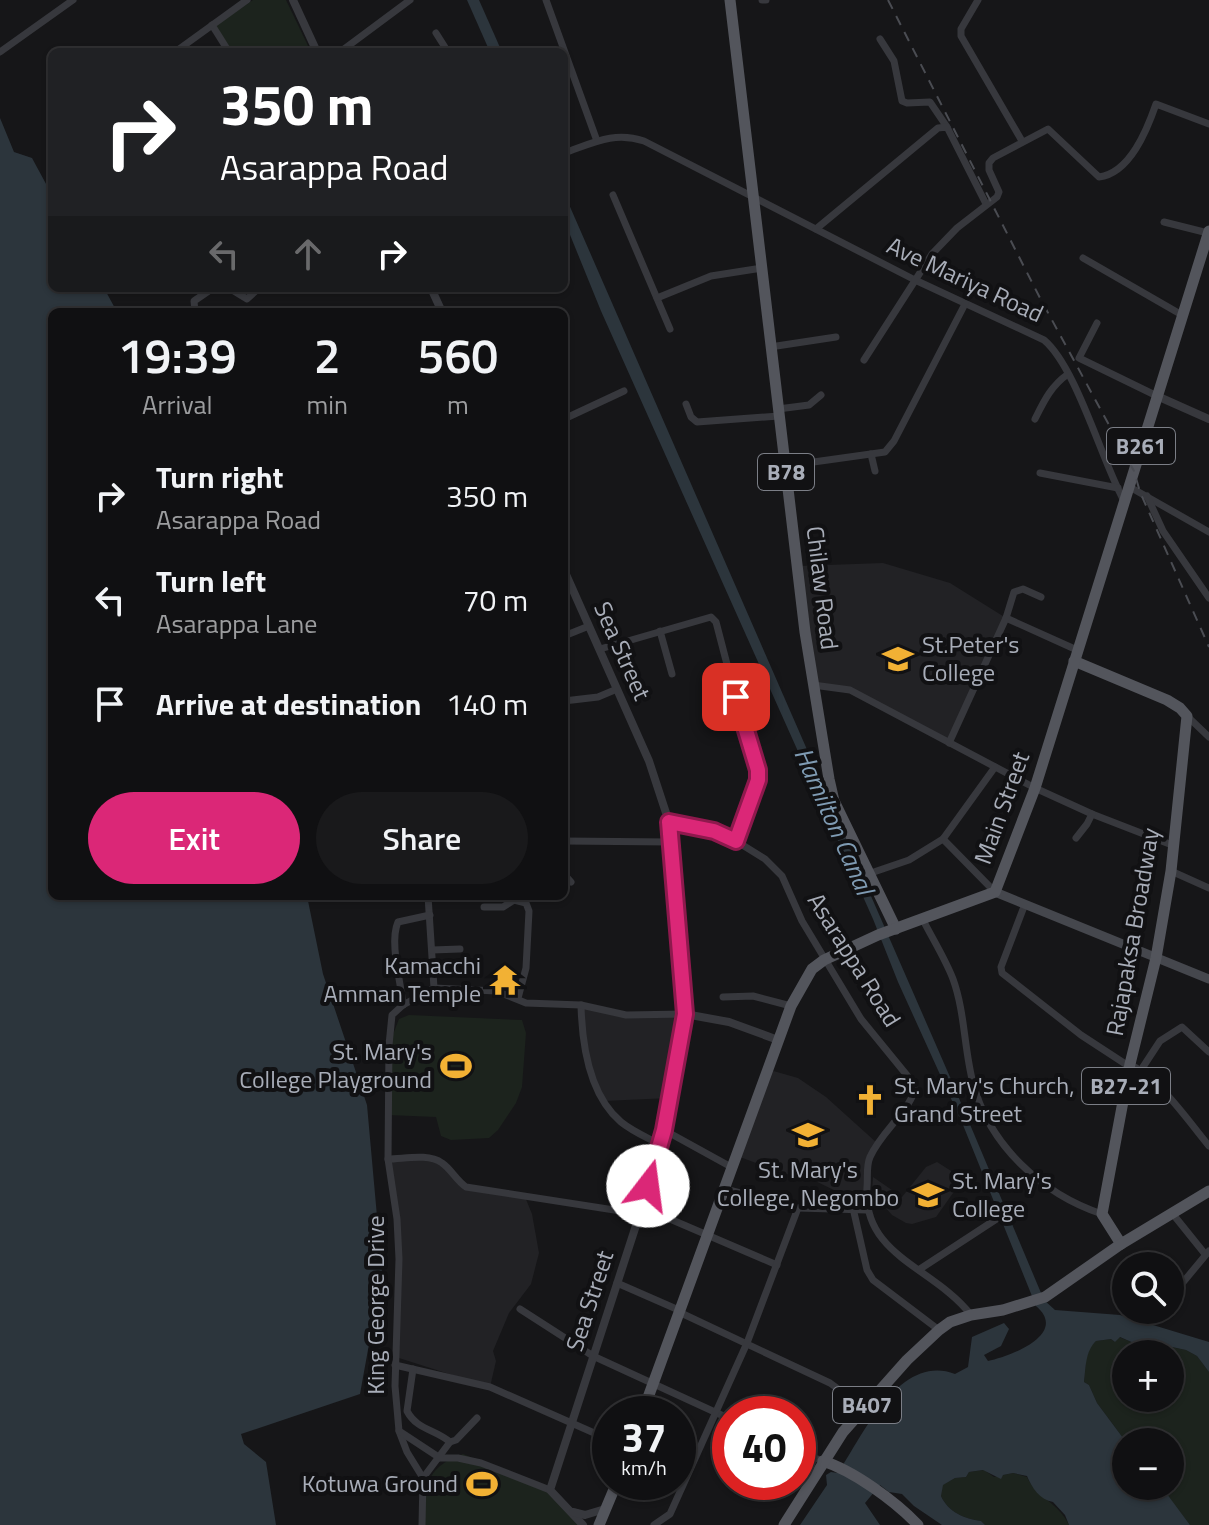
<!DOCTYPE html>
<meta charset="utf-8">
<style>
:root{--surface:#101012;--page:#19191b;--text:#f1f3f6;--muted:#9c9d9f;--line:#303032;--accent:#db2777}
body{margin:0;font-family:"Titillium Web",sans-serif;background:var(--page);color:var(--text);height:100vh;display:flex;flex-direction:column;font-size:30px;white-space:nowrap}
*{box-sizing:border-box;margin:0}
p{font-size:26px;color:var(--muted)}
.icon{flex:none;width:44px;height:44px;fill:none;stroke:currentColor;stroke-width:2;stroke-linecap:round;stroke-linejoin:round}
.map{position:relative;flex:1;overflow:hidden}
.side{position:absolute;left:48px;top:308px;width:520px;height:592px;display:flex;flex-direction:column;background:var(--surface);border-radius:12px;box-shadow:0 2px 6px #0004,0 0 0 2px var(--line)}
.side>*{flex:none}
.hud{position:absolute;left:48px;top:48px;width:520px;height:244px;border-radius:12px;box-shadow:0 2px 6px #0004,0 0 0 2px var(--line);background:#202124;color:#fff;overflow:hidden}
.fabs{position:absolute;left:1112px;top:1252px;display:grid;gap:16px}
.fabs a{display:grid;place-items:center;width:72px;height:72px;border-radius:50%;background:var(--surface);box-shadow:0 2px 6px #0004,0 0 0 2px var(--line);font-size:40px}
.speed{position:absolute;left:592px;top:1396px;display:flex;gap:16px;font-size:40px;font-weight:700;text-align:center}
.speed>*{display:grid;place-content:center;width:104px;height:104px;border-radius:50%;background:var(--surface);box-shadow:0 2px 6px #0004,0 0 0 2px var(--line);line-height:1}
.speed small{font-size:20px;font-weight:400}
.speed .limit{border:12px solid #d22;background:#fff;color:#111}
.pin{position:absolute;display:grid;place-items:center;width:68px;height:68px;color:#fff;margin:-34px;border-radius:16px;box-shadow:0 4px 12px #0006}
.me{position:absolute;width:88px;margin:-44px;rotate:15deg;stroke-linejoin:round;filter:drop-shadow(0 0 6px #0008)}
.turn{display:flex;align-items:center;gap:28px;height:168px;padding:0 40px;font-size:36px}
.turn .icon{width:104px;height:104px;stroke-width:2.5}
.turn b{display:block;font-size:56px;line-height:68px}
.lanes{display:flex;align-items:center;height:76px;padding:0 40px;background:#0003;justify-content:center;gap:40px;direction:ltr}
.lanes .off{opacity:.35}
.eta{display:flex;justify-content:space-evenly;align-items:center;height:136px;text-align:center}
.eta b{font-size:48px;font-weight:600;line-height:56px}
.primary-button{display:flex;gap:16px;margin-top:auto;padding:16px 40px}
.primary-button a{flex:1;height:92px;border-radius:48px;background:var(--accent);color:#fff;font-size:32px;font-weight:600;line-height:92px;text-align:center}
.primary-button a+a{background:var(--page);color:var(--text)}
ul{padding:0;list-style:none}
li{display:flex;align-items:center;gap:24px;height:104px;padding:0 40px}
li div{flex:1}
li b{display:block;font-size:30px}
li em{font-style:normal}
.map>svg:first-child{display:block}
</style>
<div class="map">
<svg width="1209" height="1525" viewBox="0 0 1209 1525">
<rect width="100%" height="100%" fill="#161618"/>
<g fill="#222225">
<path d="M883,563L950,583L1006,618L949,743L850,690L813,685L800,566Z"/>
<path d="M581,1005L626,1015L685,1014L669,1098L604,1101L589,1068Z"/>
<path d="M770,1070L798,1078L826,1097L877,1143L868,1161L866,1200L838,1192L805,1176L785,1174L740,1157Z"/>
<path d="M431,1158L466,1187L525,1197L532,1214L539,1253L531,1284L509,1313L493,1351L496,1361L490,1387L399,1358L397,1219L388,1159Z"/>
<path d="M937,1162L959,1176L958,1186L936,1217L912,1224L906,1223L892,1215L872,1192L873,1177L902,1197L926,1167Z"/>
</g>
<g fill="#1c231d" fill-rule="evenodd">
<path d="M253,0H286L311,52H230L215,26Z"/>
<path d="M409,1015L522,1020L526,1033L522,1087L516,1103L498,1130L489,1138L451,1140L441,1136L436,1117L388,1115L389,1045L399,1019Z"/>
<path d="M1119,1337L1136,1344H1158L1186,1350L1197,1356L1209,1372V1525H1190L1163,1490L1161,1486H1170V1442H1126L1097,1403L1089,1385L1084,1382L1086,1359L1090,1347L1096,1341L1111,1339L1115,1342ZM1126,1354H1170V1398H1126Z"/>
<path d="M463,1454L550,1490L583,1525H423C427,1487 422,1469 463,1454Z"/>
<path d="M984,1470L994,1477L1013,1473L1027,1477C1037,1498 1059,1503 1069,1525H985L981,1521C965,1519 948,1512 941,1496L942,1485L955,1478L966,1477L969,1472Z"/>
</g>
<g fill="#2c353c">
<path d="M467,0H479L502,52H490Z"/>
<path d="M0,118L14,152L32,158L52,195V288H104L117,312H52V896H307L323,974L367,1105L382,1272L360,1394L241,1434L244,1444L266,1462L276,1525H0Z"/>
<path d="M564,193L950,1077L1044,1300L1055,1310L1120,1315L1209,1342V1372L1197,1356L1186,1350L1158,1344H1136L1120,1337L1115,1342L1111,1339L1096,1341C1085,1352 1086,1367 1084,1382L1089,1385L1097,1403L1126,1442V1486H1161L1190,1525H1069L1065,1515L1053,1502C1040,1500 1032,1488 1027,1476L1013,1473L1003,1475L1001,1479L983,1470L969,1472L966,1477L955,1478L943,1485L941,1496C948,1512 965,1519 981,1521L985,1525H942L914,1506L902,1494L889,1492L880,1485L865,1503L880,1525H800L827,1485L826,1475L831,1472L838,1473C863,1435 899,1353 955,1374L968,1367L972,1337L1004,1323L1009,1329L1001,1346L984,1355L988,1361C1011,1356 1069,1334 1036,1306L963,1125L898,982L873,919L601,311L564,220Z"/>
</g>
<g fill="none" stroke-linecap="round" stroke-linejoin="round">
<g stroke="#37383d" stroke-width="7">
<path d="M546,0L597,141"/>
<path d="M762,0H766"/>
<path d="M978,0L961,29V36L1022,141"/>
<path d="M212,25L229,52"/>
<path d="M436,33L448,52"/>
<path d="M880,39L894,61L902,101L907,103L930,102L947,127"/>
<path d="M0,52L73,0"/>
<path d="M175,52L247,0"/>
<path d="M340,52L410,0"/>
<path d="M564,153C593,143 614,131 644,141L915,280L1044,340C1076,367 1101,458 1123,499"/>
<path d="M613,195L670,329"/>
<path d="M1164,222L1208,233"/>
<path d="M816,229L938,128L947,127L986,204"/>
<path d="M1083,258L1182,315"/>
<path d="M229,288L247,299L259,288"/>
<path d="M657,298L711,276L762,268"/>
<path d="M195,312L194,301L213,288"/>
<path d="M1097,323L1079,358L1157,396"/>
<path d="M770,347L836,337"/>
<path d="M864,360L932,254L957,228L997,197L999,192L989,170V163L993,158L1048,129L1099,177C1130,173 1147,130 1156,104L1209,124"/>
<path d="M686,404L691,417L697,422L779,416"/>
<path d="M778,409L809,405L821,395"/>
<path d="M564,419L624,391"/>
<path d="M1035,419C1044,401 1051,386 1068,374"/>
<path d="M871,454L875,471"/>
<path d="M785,466L885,452L894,441L965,304"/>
<path d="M1040,473L1118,488"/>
<path d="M1128,486L1209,532"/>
<path d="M1147,496L1163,531L1209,598"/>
<path d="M1006,618L1077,650"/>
<path d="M660,631L672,674"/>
<path d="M564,636L589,626"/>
<path d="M600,649L711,617L716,622L742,722L758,770V780L736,841"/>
<path d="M813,685L850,690L1035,788L1092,814L1172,845"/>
<path d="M564,701L598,697L617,689"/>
<path d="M1187,716L1209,737"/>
<path d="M949,743L1006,618L1014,592L1023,589L1041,597"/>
<path d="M669,822L714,831L736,841L765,859L782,876L802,921L861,1019L910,1079L915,1090C906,1115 881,1132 870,1157C866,1166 868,1177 867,1187C862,1256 934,1267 971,1315"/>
<path d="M1076,838L1087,824L1092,814"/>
<path d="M943,839L995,892"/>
<path d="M564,841L670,842"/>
<path d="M1171,871L1209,888"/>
<path d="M564,874L571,882"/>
<path d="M868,874L909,860L943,839L995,767"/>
<path d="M428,896L434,988"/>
<path d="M514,896V900L526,903L529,911L526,968L518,998"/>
<path d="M1025,904L1001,967L1002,973L1081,1035L1130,1067"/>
<path d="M484,907H503L514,900"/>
<path d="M922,918C932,938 945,958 953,979C965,1012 964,1049 973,1083C989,1145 1042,1194 1102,1214"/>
<path d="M432,950L460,949"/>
<path d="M723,997L753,996L791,1006"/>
<path d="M403,1005C401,982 389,942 398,922L430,915"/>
<path d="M581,1005C582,1044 589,1095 621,1122C632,1131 646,1137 659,1144"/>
<path d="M1130,1064C1162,1082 1186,1118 1209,1146"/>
<path d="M1141,1070L1160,1041L1182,1027L1209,1052"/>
<path d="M664,1130L733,1168"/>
<path d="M388,1159C404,1159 428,1153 442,1163C451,1169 456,1180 466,1187L640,1214"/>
<path d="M725,1189L798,1208L867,1210"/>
<path d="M642,1207L777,1265"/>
<path d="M853,1208L867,1270L873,1280L939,1330"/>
<path d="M1172,1213L1205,1254"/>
<path d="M920,1269L998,1218"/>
<path d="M617,1283L681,1311"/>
<path d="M1170,1298L1209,1251"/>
<path d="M520,1309L593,1356L730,1419"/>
<path d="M681,1313L830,1383L864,1408"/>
<path d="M1159,1313L1161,1310"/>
<path d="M395,1365L490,1387L610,1440"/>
<path d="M413,1369L407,1411C417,1430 435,1429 450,1442"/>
<path d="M399,1431L407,1452L423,1478"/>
<path d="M798,1452L823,1461"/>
<path d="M550,1490L481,1463L458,1458H440L399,1431L395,1386L399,1259L397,1219L388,1159L389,1045L392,1015L403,1005L434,988L496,991L526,1003L581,1005L626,1015L685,1014"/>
<path d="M422,1525L423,1478L450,1442L456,1440L477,1418"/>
<path d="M654,1525L670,1514L747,1343L798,1208"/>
</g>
<g stroke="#37383d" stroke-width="8">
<path d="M293,0L317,52"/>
<path d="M431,288L442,312"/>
<path d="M1157,396L1209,419"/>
<path d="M564,570L649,761L669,822L685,1014L664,1130L642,1207L550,1490L583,1525"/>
<path d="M685,1014L729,1022L778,1040"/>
<path d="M573,1512L585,1515L605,1509"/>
</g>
<path stroke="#45474d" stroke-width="9" d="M995,892L1209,979"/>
<g stroke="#53555c" stroke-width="11">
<path d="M730,0L805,632L829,779L834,801L896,929"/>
<path d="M1074,661L1167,700L1180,708L1187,716L1171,871L1156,958L1130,1064L1102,1214L1121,1244"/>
<path d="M642,1414L791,1006L812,969L824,960L878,935L995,892L1035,788L1209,231"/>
<path d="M823,1461C854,1471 895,1501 918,1525"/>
<path d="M599,1525L617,1482"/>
<path d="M784,1525L843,1432L907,1360L939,1330L950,1322L971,1315L1003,1310L1045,1297L1121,1244L1209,1191"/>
</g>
<path stroke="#4a4c52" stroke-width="2" stroke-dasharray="10 8" stroke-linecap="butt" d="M888,0L1040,298L1134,471L1140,492L1209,647"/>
</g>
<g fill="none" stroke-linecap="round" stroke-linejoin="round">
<defs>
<path id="route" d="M648,1186L664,1130L685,1014L669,822L714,831L736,841L758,780V770L736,697"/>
</defs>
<use href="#route" stroke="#8e194d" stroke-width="20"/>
<use href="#route" stroke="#db2777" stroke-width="14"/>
</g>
<defs>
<symbol id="school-bare" viewBox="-9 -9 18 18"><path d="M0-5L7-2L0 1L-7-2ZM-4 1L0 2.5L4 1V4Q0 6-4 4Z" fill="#f2b134" stroke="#111113" stroke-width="2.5" paint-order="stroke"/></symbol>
<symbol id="temple-bare" viewBox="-9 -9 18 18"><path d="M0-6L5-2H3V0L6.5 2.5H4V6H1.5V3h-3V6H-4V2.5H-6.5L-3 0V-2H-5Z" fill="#f2b134" stroke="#111113" stroke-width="2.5" paint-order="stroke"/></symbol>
<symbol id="stadium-bare" viewBox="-9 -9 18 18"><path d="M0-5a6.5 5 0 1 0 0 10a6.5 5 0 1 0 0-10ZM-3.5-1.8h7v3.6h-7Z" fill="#f2b134" stroke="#111113" stroke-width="2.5" paint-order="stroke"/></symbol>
<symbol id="church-bare" viewBox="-9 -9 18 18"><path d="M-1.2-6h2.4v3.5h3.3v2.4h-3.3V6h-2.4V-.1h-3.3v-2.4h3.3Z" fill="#f2b134" stroke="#111113" stroke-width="2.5" paint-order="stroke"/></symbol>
<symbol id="university-bare" viewBox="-9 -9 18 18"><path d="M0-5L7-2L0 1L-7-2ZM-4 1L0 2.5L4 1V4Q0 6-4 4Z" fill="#f2b134" stroke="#111113" stroke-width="2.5" paint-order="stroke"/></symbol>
</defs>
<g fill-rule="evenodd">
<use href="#school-bare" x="876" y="637" width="44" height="44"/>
<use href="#temple-bare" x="483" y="958" width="44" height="44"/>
<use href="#stadium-bare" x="434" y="1044" width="44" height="44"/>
<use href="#church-bare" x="848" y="1078" width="44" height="44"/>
<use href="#university-bare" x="786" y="1113" width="44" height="44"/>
<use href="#university-bare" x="906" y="1173" width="44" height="44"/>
<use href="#stadium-bare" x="460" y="1462" width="44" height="44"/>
</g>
<g text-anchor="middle" stroke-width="8" stroke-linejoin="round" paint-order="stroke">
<g fill="#111113" stroke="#7b7e86" stroke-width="2">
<rect x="1107" y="428" width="68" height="36" rx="6"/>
<rect x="758" y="454" width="56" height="36" rx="6"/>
<rect x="1082" y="1068" width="88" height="36" rx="6"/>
<rect x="833" y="1387" width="68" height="36" rx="6"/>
</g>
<g font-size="22" font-weight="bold" fill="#a8adb8">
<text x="1141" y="454">B261</text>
<text x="786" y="480">B78</text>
<text x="1126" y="1094">B27-21</text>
<text x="867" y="1413">B407</text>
</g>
<g font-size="24" fill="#a8adb8" stroke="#111113">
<text transform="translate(965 280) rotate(25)" y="8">Ave Mariya Road</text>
<text transform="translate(822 588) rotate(83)" y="8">Chilaw Road</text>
<text transform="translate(622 651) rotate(66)" y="8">Sea Street</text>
<text transform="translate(1002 808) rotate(-70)" y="8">Main Street</text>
<text transform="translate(1133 932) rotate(-80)" y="8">Rajapaksa Broadway</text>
<text transform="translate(854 960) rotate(58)" y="8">Asarappa Road</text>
<text transform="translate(590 1301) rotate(-72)" y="8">Sea Street</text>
<text transform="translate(376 1305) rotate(-90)" y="8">King George Drive</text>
</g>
<g font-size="24" fill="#a8adb8" stroke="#111113" text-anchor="start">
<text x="922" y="653">St.Peter's<tspan x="922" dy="28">College</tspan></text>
<text x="481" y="974" text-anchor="end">Kamacchi<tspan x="481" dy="28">Amman Temple</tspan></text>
<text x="432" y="1060" text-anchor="end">St. Mary's<tspan x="432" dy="28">College Playground</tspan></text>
<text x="894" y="1094">St. Mary's Church,<tspan x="894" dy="28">Grand Street</tspan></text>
<text x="808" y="1178" text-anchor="middle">St. Mary's<tspan x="808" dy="28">College, Negombo</tspan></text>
<text x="952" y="1189">St. Mary's<tspan x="952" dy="28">College</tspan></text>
<text x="458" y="1492" text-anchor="end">Kotuwa Ground</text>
</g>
<g font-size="26" font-style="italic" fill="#7f9bb3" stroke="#111113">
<text transform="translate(834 821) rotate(66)" y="9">Hamilton Canal</text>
</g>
</g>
</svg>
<div class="fabs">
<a><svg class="icon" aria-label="search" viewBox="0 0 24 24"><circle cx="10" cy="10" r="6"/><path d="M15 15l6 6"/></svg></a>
<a>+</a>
<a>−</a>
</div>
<div class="speed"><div>37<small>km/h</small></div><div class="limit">40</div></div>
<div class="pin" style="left:736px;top:697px;background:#d93025"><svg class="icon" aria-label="arrive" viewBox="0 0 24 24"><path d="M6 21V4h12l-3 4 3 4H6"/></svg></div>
<svg class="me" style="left:648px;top:1186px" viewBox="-20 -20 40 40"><circle r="19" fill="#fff"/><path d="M0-13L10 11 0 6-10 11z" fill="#db2777"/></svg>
<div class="hud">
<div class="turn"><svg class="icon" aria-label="right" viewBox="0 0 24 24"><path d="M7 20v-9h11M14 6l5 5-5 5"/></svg><div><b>350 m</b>Asarappa Road</div></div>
<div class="lanes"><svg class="icon off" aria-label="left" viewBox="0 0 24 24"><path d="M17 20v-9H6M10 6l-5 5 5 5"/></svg><svg class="icon off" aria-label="ahead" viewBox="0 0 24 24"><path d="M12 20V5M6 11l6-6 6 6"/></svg><svg class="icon" aria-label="right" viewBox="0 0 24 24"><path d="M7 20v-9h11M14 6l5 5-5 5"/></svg></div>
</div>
<section class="side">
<div class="eta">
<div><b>19:39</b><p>Arrival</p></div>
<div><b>2</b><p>min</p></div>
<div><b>560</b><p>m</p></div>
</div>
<ul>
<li><svg class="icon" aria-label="right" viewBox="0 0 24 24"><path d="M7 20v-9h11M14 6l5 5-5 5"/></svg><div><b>Turn right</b><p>Asarappa Road</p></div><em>350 m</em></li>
<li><svg class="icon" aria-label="left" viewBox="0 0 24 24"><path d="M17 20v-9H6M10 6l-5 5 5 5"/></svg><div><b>Turn left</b><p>Asarappa Lane</p></div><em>70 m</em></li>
<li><svg class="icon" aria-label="arrive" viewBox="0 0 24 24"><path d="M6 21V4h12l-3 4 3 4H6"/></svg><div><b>Arrive at destination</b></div><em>140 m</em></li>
</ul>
<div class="primary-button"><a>Exit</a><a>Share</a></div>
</section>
</div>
